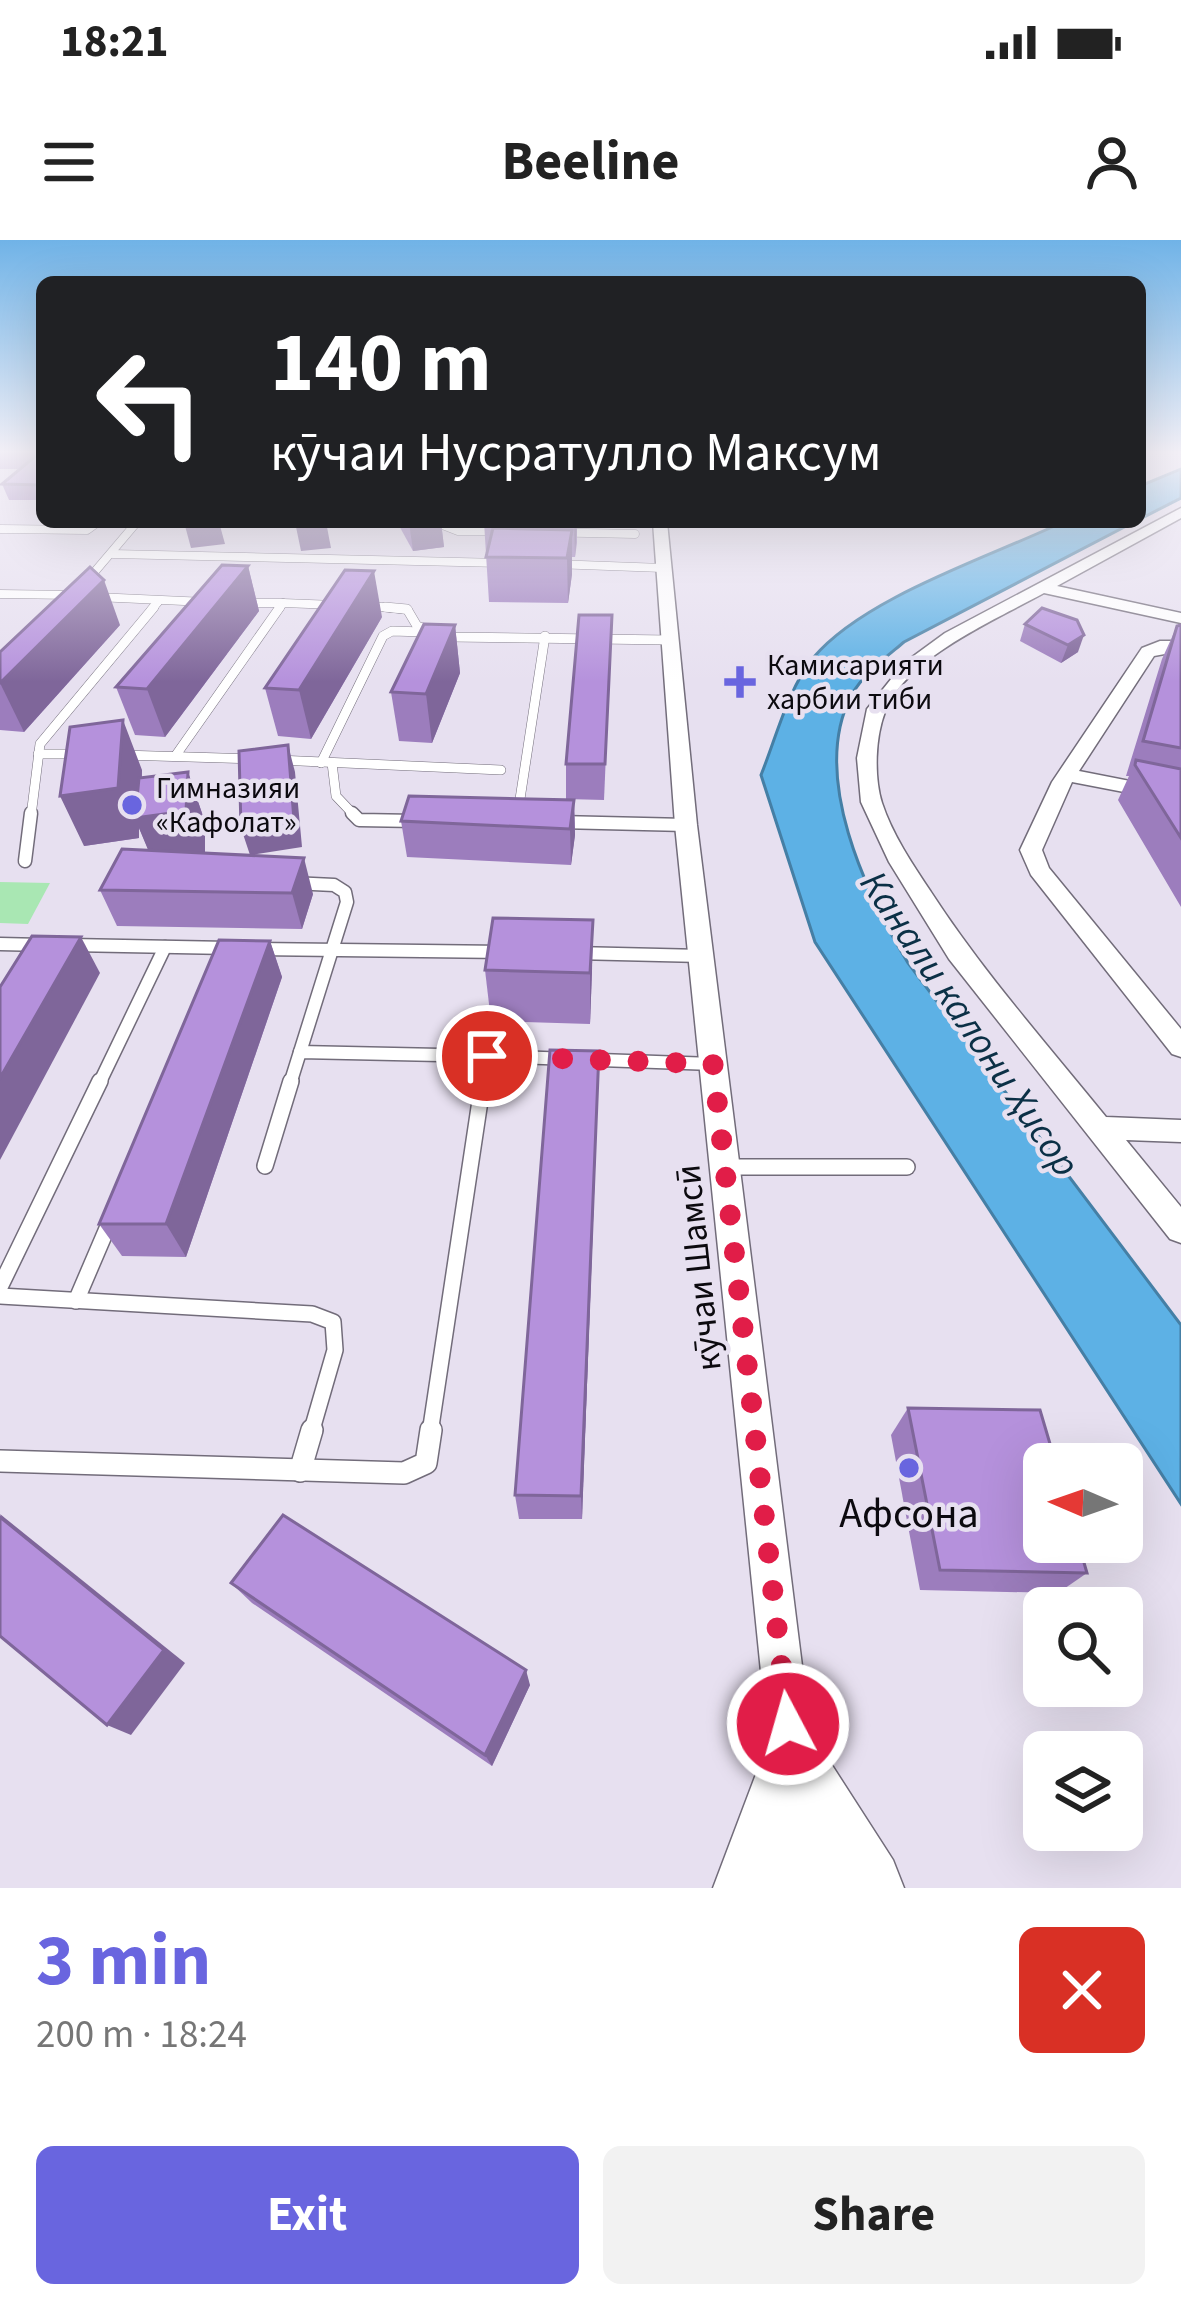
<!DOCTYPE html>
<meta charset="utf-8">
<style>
:root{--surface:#fff;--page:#f2f2f2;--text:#222;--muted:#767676;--accent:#6965df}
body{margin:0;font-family:"Source Sans 3",sans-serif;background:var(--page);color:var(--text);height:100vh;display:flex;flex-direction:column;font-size:45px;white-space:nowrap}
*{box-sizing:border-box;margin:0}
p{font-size:39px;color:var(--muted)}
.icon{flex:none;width:66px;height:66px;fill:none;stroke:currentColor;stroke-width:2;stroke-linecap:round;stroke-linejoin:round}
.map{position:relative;height:1648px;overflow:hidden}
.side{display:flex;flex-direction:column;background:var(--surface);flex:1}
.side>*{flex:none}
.guide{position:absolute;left:36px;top:36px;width:1110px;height:252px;border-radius:18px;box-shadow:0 12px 48px #0002;background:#202124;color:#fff;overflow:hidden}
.needle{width:78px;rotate:272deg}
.tools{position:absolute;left:1023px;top:1203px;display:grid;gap:24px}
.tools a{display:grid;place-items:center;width:120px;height:120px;border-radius:18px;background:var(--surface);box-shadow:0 12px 48px #0002;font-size:60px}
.pin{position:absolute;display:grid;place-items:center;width:102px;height:102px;color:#fff;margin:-51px;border:6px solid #fff;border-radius:50%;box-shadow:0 3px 12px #0007}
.me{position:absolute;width:132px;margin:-66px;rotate:354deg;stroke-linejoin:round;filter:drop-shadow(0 0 9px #0008)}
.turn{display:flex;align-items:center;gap:42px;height:252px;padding:0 36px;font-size:54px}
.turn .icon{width:156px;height:156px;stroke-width:2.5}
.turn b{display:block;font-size:84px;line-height:102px}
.round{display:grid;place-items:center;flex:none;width:126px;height:126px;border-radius:18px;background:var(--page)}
.headline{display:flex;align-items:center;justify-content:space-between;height:204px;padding:0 36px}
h1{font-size:72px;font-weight:700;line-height:90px;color:var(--accent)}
.cta{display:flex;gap:24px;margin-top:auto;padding:24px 36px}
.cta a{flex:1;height:138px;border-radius:18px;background:var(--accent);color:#fff;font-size:48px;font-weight:700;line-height:138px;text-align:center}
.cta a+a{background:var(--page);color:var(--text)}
.status{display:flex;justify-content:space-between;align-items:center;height:84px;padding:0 60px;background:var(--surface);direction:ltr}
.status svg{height:33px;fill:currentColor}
header{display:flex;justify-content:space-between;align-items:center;height:156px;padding:0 36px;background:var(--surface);font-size:54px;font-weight:700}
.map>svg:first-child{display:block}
</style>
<div class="status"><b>18:21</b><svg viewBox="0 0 49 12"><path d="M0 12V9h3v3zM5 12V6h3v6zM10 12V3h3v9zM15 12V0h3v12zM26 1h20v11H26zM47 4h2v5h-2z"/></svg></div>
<header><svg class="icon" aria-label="menu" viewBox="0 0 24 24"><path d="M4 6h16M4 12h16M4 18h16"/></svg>Beeline<svg class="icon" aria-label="person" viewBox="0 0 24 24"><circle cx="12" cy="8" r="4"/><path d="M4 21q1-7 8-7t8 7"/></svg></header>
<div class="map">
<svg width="1181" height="1648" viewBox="0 0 1181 1648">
<rect width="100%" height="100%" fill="#e7e0f0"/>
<path fill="#a9e7b3" d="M0,642L50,643L28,684L0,683Z"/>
<g fill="#5db1e5" stroke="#457fa5" stroke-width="3">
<path d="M1181,229V258L1140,279V246Z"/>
<path d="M1063,282H1134L904,402C885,418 863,434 851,456C810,536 866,653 908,723L1181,1085V1264L815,702L761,535C776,498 788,449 813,418C864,357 990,317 1063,282Z"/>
</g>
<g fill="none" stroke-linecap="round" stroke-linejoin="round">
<defs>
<g id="service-far4">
<path d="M435,282L458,291H499"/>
<path d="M542,282L540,292L635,294"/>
<path d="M0,289L87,290L98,282"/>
<path d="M113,314L502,323"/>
<path d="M554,324L663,328"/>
<path d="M86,342L137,282"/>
<path d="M0,354L74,355"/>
<path d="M96,357L206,362"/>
<path d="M240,363H283"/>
<path d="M363,365L408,370"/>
<path d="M151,370L158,362"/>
<path d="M278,370L283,363L335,365"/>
</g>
<g id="service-far3">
<path d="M385,367L407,369L417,386L451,397L669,400"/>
<path d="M38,514H82"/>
<path d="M122,515L256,519"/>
<path d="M176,515L280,367"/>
<path d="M278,520L501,530"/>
<path d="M321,523L383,396L392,391L424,392"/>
<path d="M332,523L336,556L355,576"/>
<path d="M520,559L545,396"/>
<path d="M31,576L40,504L154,367"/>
</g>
<g id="service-far2">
<path d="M352,573L359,580L417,581"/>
<path d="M559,582L686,585"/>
<path d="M25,621L31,573"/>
<path d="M292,643L334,645L345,652L347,662L300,812"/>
<path d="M0,704L43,705"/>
<path d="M71,705L229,708"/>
<path d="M257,709L505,712"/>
<path d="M575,713L702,716"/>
<path d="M99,844L165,707"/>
<path d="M290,844L300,812L487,816"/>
<path d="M483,844L487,816L713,824"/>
</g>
<g id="service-far1">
<path d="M265,926L291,841"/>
<path d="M725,927H907"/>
<path d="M0,1047L100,841"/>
<path d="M0,1056L312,1074L333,1082L335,1110L311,1193"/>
<path d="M76,1061L112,977"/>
<path d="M430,1193L483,841"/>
</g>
<g id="service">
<path d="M0,1221L404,1233L426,1223L431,1190"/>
<path d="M300,1231L312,1190"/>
</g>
<g id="minor">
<path d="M1181,268V278L1057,346L1181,373V383L1044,353C997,379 905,418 885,472C875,498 874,537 882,563C892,594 913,625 931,652C983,732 1046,803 1106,877L1181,880V902L1126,900L1181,967V1003L1170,999L949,719L889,622L861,562L857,518L867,469L904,423L945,393Z"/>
<path d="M653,282H667L697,585L815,1530L809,1546L793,1552L777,1546L771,1530L675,585Z"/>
<path d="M1160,401H1181V411L1154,416L1079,531L1181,551V563L1072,542L1042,610L1049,628L1181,789V817L1172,814L1031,635L1020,610L1052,542L1142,408Z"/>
<path d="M797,1563L813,1570L820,1586L825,1648H779L774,1586L781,1570Z"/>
</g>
<path id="primary" d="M793,1494L819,1505L893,1620L904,1648H821L802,1615L791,1648H713L767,1505Z"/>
</defs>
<use href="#service-far4" stroke="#726c7a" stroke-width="9"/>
<use href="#service-far3" stroke="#726c7a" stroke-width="10"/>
<use href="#service-far2" stroke="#726c7a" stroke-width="15"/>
<use href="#service-far1" stroke="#726c7a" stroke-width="18"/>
<use href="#service" stroke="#726c7a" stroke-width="24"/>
<use href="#minor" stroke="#726c7a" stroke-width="3"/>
<use href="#primary" stroke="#726c7a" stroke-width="3"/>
<use href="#service-far4" stroke="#fff" stroke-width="8"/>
<use href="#service-far3" stroke="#fff" stroke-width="9"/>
<use href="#service-far2" stroke="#fff" stroke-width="12"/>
<use href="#service-far1" stroke="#fff" stroke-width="15"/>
<use href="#service" stroke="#fff" stroke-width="21"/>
<use href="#minor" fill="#fff" fill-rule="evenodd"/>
<use href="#primary" fill="#fff" fill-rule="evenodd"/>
</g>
<g fill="#9c7dbd">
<path d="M0,211H42V260H9L2,244L20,229H0Z"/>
<path d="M397,282H441L444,307L413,311Z"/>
<path d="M484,282H577V303L575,317H572V334L568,363L489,362Z"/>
<rect x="580" y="282" width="28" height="2"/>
<path d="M248,326L259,371L165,497L135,495L116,447Z"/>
<path d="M1042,368L1078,412L1061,423L1020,401L1025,384Z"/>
<path d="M612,375L604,560L566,559V524Z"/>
<path d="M382,377L311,499L278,496L265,448Z"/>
<path d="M120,385L24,492L0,490V412Z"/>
<path d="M455,385L460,433L432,503L399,501L391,452Z"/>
<path d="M1181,385V667L1118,560L1129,536H1126L1162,419L1177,386Z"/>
<path d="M142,530V537L188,532L205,582V613L313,654L302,689L117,686L100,650L149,611L139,588V598L84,606Z"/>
<path d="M574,560L575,595L571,625L407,617L401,581Z"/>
<path d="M270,701L282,737L186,1017L122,1016L99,984Z"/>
<path d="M485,730L592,731L590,784L491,781Z"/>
<path d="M598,847L582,1279H519L515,1255Z"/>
<path d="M908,1168L1087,1333L1058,1353L920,1350L891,1195Z"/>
<path d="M231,1343L530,1445L492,1526L252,1363Z"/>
</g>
<g fill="#7f669a">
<path d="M184,282H219L225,304L191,308Z"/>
<path d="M295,282H326L331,308L301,311Z"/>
<path d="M409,282H441L444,307L413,311Z"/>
<path d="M574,282H577L575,317Z"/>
<path d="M572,290V334L568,363L567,318Z"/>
<path d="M248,326L259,371L165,497L147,449Z"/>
<path d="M374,331L382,377L311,499L299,450Z"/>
<path d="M104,340L120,385L24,492L0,443Z"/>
<path d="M455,385L460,433L432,503L426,454Z"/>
<path d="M1084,395L1078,412L1061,423L1068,405Z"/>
<path d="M123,480L142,530L140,577L188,532L205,582V622L156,629L139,588V598L84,606L60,556Z"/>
<path d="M288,505L295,532L302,607L250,615L241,588Z"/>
<path d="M574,560L575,595L571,625L570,589Z"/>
<path d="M304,618L313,654L302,689L292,653Z"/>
<path d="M593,680L592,731L590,784V733Z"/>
<path d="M81,697L100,733L0,920V838Z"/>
<path d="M270,701L282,737L186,1017L166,984Z"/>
<path d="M599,811L598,847L582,1279L581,1256Z"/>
<path d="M0,1274L185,1423L131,1495L107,1485Z"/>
<path d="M526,1430L530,1445L492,1526L485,1515Z"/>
</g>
<g fill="#b591dc" stroke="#7f669a" stroke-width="3">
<path d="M0,211H42V245L2,244L38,214H0Z"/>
<path d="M493,288L572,290L567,318L486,317Z"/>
<path d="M222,325L248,326L147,449L116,447Z"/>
<path d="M90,327L104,340L0,443V412Z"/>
<path d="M345,330L374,331L299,450L265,448Z"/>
<path d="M1042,368L1077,380L1084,395L1068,405L1025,384Z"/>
<path d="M579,375H612L605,524H566Z"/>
<path d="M424,384L455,385L426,454L391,452Z"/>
<path d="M1181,385V508L1143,501L1177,386Z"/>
<path d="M123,480L118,548L60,556L70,487Z"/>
<path d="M288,505L294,580L241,588L239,511Z"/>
<path d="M1136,520L1181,529V598L1135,525Z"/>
<path d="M188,532L186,571L135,578L139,538Z"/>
<path d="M409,556L574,560L570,589L401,581Z"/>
<path d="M122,609L304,618L292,653L100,650Z"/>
<path d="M493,678L593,680L590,733L485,730Z"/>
<path d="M32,696L81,697L0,838V747Z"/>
<path d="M219,700L270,701L166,984H99Z"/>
<path d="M550,810L599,811L581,1256L515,1255Z"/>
<path d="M908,1168L1040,1170L1056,1224H1044V1302H1078L1087,1333L940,1330Z"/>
<path d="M283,1275L526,1430L485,1515L231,1343Z"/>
<path d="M0,1277L164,1410L107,1485L0,1396Z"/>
</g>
<linearGradient id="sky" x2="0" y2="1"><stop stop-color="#70b3e7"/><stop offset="0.48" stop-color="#f4f1f8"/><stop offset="1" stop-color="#f4f1f8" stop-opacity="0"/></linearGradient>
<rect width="1181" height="442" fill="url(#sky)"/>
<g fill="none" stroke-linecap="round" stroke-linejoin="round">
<path stroke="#e11d48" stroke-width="21" stroke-dasharray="0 37.8" d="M487,816L713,824L788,1484"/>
</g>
<g fill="#6965df" stroke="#e7e0f0" stroke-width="4.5">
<path d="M734 424h12v12h12v12h-12v12h-12v-12h-12v-12h12z"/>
<circle cx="132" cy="565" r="12"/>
<circle cx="909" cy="1228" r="12"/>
</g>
<g text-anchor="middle" stroke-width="9" stroke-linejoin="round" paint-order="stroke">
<g font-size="30" fill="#0c0a0f" stroke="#e7e0f0" text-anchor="start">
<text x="767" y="435">Камисарияти<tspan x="767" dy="34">харбии тиби</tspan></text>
<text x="156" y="558">Гимназияи<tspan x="156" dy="34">«Кафолат»</tspan></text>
</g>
<g font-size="36" fill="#0c0a0f" stroke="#e7e0f0">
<text transform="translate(697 1028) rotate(-96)" y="13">кӯчаи Шамсӣ</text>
</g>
<g font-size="39" font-style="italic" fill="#0b3046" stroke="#e7e0f0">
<text transform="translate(971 783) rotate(56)" y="14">Канали калони Ҳисор</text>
</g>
<g font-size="42" fill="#0c0a0f" stroke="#e7e0f0">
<text x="909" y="1287">Афсона</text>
</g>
</g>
</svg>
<div class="tools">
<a><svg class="needle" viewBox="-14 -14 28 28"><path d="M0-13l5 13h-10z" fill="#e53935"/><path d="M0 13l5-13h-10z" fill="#767676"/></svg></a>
<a><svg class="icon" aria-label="search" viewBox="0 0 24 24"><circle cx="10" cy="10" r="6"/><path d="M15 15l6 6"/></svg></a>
<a><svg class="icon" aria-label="layers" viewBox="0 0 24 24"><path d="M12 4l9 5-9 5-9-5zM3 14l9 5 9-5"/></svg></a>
</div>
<div class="pin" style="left:487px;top:816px;background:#d93025"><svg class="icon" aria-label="arrive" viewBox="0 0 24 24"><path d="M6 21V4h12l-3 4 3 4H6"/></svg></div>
<svg class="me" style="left:788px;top:1484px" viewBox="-20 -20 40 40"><circle r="17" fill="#e11d48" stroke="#fff" stroke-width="3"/><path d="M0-11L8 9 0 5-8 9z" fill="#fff"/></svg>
<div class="guide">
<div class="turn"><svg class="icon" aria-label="left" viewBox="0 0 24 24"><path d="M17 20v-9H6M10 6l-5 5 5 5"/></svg><div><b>140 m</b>кӯчаи Нусратулло Максум</div></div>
</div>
</div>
<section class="side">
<div class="headline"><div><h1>3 min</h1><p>200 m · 18:24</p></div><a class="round" style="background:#d93025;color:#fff"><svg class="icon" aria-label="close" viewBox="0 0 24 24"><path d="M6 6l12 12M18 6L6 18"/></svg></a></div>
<div class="cta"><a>Exit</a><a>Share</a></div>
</section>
